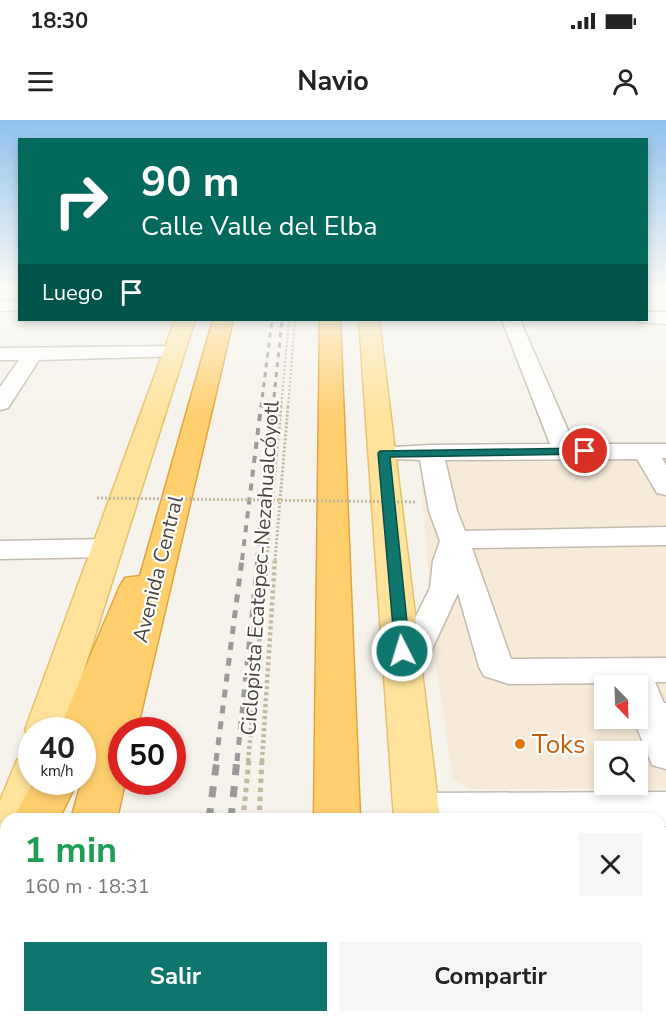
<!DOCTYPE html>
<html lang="es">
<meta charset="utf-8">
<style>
:root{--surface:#fff;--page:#f6f6f6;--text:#222;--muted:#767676;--accent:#0f766e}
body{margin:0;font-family:"Nunito Sans",sans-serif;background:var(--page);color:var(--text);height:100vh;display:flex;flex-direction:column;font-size:22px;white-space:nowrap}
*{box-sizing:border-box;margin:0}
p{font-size:20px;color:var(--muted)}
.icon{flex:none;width:33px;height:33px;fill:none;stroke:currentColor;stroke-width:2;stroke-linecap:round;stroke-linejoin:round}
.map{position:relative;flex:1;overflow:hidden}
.sheet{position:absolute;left:0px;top:693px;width:666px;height:210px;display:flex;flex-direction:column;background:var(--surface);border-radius:18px 18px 0 0;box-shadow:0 3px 9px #0003}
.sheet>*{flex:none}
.guide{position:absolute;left:18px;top:18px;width:630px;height:183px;border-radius:0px;box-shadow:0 3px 9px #0003;background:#00695c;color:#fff;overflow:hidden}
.needle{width:39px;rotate:157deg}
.controls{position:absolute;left:594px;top:555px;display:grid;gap:12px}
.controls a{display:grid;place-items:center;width:54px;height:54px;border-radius:0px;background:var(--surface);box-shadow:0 3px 9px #0003;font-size:30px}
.speed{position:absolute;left:18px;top:597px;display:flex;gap:12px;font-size:30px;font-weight:700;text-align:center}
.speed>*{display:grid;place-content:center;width:78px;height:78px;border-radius:50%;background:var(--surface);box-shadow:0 3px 9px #0003;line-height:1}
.speed small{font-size:15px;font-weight:400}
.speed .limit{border:9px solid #d22;background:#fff;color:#111}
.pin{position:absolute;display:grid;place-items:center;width:51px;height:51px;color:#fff;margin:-26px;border:3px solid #fff;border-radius:50%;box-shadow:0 2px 6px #0007}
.me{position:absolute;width:66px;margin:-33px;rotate:355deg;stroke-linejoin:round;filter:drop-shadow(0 0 4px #0008)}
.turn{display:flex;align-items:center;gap:21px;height:126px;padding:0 24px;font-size:27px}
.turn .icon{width:78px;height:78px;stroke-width:2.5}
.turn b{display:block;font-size:42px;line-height:51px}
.then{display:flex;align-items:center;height:57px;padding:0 24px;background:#0003;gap:12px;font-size:22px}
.round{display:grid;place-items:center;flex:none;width:63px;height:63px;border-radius:0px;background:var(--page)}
.overview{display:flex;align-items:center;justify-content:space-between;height:102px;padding:0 24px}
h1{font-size:36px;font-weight:700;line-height:45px;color:#1e9e55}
.cta{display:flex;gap:12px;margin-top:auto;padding:12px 24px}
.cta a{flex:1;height:69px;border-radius:0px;background:var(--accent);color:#fff;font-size:24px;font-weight:700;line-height:69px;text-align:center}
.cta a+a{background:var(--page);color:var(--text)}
.status{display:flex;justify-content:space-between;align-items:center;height:42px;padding:0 30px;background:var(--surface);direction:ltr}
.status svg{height:16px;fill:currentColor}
header{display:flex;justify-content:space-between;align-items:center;height:78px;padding:0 24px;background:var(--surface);font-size:27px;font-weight:700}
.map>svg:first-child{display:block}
</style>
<div class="status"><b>18:30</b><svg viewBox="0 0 49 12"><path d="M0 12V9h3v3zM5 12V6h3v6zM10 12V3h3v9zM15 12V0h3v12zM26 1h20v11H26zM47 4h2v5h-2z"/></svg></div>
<header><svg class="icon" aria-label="menu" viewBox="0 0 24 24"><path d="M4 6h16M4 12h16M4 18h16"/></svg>Navio<svg class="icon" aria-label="person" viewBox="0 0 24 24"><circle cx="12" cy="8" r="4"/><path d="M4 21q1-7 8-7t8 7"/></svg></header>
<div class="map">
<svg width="666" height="903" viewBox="0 0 666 903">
<rect width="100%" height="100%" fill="#f6f3ec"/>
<path fill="#f7ead8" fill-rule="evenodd" d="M666,341V668L471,669L453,660L435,539L420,345L428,342ZM604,566H638V598H604ZM604,632H638V664H604Z"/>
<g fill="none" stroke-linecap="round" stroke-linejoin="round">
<defs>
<g id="minor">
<path d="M20,180V190L0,191V181Z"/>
<path d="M646,192H666V204L639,202L638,200H646Z"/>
<path d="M502,200H520L574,324H666V338H662L666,345V375L657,373L637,339L445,340L457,391L465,411L666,407V425L472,428L511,539L666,538V562H655L664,583H666V649L652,645L633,598H638V566H621L620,563L509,564L484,556L479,547L458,473L417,562L405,565L393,562L388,553L430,468L433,441L440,421L429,391L420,340L375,338L372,333L375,328L431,325L550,324Z"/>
<path d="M173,226L180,228L183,232L180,236L39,240L8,288L0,290V267L19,240H0V228Z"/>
<path d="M107,419L117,422L121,428L117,434L107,437L0,439V421Z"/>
<path d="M666,672V706H660V699H400L396,690L402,678L416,673Z"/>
</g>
<g id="major">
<path d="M175,200H195L65,610H32L31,621L25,610Z"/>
<path d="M359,200H379L440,699H394Z"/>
<path d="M32,635V662H51L39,699H6V765L0,767V681L17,640Z"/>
<path d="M407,897H463L464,903H408Z"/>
</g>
<g id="highway">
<path d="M213,200H233L137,610H122V662H125L117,699H71L93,621L82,625V610H59L120,466L125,458L140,456Z"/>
<path d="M320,200H340L360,699H314Z"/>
<path d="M33,662H77L59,699H13Z"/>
<path d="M6,734V788L0,790V736Z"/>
<path d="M17,897H73L71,903H15Z"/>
<rect x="309" y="897" width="56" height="6"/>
<path d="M366,897H422L423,903H367Z"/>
</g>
</defs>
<use href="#minor" stroke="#c2bbae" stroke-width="3"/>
<use href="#major" stroke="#e6c16a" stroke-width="3"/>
<use href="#highway" stroke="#e0a43c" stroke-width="3"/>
<g stroke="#c4b79f" stroke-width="2" stroke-dasharray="2 2" stroke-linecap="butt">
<path d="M281,287L289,200"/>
<path d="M288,287L295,200"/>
</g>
<g stroke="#c4b79f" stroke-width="3" stroke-dasharray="2 2" stroke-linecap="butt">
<path d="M267,440L281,286"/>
<path d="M275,440L288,286"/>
</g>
<g stroke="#c4b79f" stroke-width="4.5" stroke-dasharray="3 3" stroke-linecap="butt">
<path d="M248,641L267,439"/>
<path d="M262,641L275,439"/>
</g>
<g stroke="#c4b79f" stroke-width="5" stroke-dasharray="4.5 4.5" stroke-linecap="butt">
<path d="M243,699L249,639"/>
<path d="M259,699L262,639"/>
<path d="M247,897V903"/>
<path d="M225,903L226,897"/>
</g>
<use href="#minor" fill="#fff" fill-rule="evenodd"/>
<use href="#major" fill="#ffe39c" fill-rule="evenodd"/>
<use href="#highway" fill="#ffcf6e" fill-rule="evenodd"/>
<g stroke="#9a9a9a" stroke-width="3" stroke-dasharray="5 5" stroke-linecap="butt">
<path d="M261,287L272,200"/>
<path d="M273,287L282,200"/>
</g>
<g stroke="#9a9a9a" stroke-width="4" stroke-dasharray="7 7" stroke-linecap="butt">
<path d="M242,440L261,286"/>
<path d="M257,440L273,286"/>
</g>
<g stroke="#9a9a9a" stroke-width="5" stroke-dasharray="8 8" stroke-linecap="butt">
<path d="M216,641L242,439"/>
<path d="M237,641L258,439"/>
</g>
<g stroke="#9a9a9a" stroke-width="7" stroke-dasharray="11 11" stroke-linecap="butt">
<path d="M209,699L217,639"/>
<path d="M231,699L237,639"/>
<path d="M211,897V903"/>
<path d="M183,903L184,897"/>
</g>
<path stroke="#c4b79f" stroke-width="3" stroke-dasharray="2 2" stroke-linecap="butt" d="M97,378L417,382"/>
</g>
<linearGradient id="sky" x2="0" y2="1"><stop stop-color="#8fc1ec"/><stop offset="0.57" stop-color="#fbfaf6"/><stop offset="1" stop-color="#fbfaf6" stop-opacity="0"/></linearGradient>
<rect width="666" height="296" fill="url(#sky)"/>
<path fill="#0f766e" stroke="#0a4d48" stroke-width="1.5" d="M585,328L589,329V334L390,337L410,531L408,535H397L395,531L378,333L380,331Z"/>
<circle fill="#e8710a" stroke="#fff" stroke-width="2" cx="520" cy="624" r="6"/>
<g text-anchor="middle" stroke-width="4.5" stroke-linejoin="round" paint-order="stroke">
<g font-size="21" fill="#4b4439" stroke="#fff">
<text transform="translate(260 448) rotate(-86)" y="7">Ciclopista Ecatepec-Nezahualcóyotl</text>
<text transform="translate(158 449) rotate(-76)" y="7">Avenida Central</text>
</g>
<g font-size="26" fill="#c56008" stroke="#fff" text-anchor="start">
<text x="532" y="633">Toks</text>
</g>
</g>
</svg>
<div class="controls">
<a><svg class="needle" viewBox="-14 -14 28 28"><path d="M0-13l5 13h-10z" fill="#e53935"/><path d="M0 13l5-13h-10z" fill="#767676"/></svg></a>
<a><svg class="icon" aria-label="search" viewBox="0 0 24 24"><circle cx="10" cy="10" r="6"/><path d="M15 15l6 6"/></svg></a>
</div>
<div class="speed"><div>40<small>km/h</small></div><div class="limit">50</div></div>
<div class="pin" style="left:585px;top:331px;background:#d93025"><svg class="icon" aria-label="arrive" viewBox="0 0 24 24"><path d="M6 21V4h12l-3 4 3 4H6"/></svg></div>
<svg class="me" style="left:402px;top:531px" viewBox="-20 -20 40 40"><circle r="17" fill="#0f766e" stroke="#fff" stroke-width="3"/><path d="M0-11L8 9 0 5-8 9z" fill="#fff"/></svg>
<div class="guide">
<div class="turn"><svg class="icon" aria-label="right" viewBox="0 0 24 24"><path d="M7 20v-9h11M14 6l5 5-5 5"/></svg><div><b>90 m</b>Calle Valle del Elba</div></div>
<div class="then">Luego<svg class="icon" aria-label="arrive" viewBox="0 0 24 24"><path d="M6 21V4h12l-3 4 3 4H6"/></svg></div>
</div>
<section class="sheet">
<div class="overview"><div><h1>1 min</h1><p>160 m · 18:31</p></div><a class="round"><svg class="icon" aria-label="close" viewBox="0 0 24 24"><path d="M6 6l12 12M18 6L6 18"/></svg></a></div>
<div class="cta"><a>Salir</a><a>Compartir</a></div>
</section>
</div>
